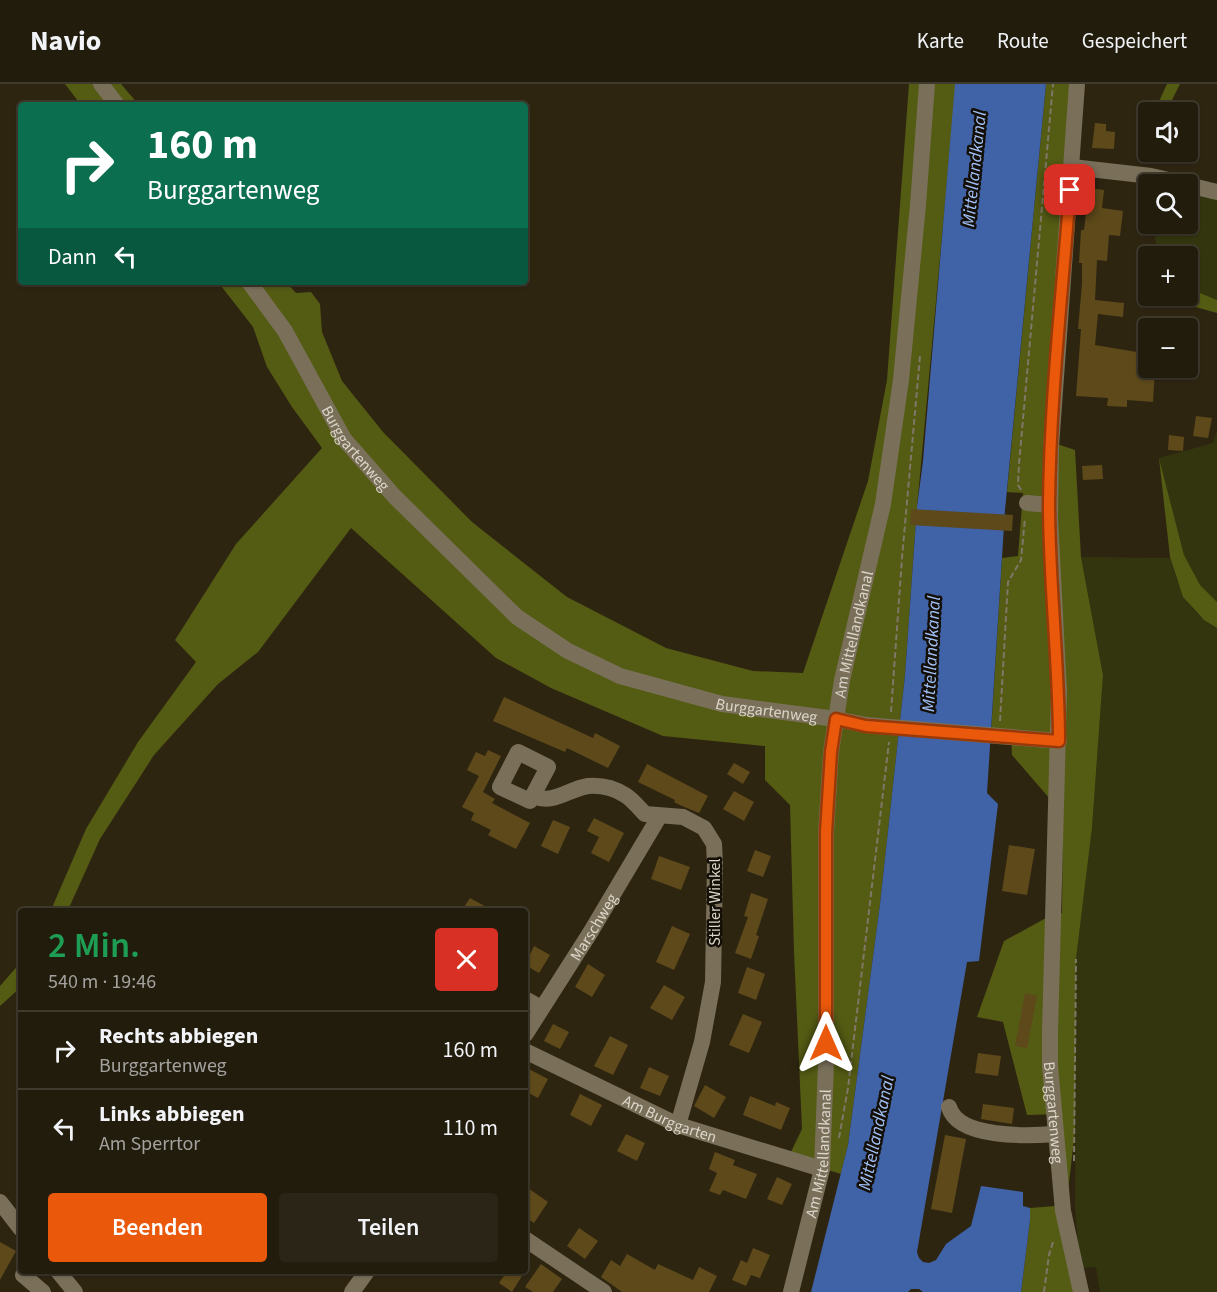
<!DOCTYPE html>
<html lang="de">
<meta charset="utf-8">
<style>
:root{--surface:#221c0d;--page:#2a2516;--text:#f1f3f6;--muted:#a2a19d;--line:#3f3a2e;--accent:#ea580c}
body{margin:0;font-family:"Source Sans 3",sans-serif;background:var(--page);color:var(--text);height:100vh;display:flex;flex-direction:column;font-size:22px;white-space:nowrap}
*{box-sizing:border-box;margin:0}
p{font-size:20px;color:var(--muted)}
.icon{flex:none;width:33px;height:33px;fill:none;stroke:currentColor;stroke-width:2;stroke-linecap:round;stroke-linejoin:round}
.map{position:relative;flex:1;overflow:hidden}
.side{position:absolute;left:18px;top:824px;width:510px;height:366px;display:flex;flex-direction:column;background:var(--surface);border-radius:6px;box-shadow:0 2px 4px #0004,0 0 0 2px var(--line)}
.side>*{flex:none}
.hud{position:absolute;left:18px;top:18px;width:510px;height:183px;border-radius:6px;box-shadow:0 2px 4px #0004,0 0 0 2px var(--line);background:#0b6e4f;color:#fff;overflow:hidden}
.buttons{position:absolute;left:1138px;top:18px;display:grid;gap:12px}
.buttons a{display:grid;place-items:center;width:60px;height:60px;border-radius:6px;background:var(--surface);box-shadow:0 2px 4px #0004,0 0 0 2px var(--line);font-size:30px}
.pin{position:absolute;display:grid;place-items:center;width:51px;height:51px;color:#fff;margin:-26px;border-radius:12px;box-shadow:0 3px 9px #0006}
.me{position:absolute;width:66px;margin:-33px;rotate:0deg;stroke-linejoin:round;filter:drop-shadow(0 0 4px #0008)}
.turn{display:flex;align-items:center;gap:21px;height:126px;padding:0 30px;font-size:27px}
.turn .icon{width:78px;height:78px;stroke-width:2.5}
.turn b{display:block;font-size:42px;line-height:51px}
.then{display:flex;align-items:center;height:57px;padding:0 30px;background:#0003;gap:12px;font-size:22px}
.round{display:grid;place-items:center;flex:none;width:63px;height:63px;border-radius:6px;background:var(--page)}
.head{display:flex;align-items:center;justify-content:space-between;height:102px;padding:0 30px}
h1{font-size:36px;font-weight:600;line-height:45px;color:#1e9e55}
.cta{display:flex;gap:12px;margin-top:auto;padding:12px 30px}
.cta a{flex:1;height:69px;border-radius:6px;background:var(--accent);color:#fff;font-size:24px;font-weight:600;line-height:69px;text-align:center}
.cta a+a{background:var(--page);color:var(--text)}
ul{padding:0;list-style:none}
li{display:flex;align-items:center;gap:18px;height:78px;padding:0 30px;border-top:2px solid var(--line)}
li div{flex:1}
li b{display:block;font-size:22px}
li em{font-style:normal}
header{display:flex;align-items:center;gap:36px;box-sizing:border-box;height:84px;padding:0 30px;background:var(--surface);border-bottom:2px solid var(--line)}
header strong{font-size:28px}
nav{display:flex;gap:33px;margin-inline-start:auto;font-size:21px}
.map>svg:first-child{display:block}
</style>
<header>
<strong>Navio</strong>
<nav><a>Karte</a><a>Route</a><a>Gespeichert</a></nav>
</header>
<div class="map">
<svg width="1217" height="1208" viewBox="0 0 1217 1208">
<rect width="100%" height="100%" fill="#2e2511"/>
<g fill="#32350d">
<path d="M1188,109L1217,115V216L1188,204V172H1158L1153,140H1188Z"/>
<path d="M1217,347V518L1200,501L1184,471L1159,374L1213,359Z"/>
<path d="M1081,473L1170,474C1181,508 1184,524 1217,544V1208H1100L1096,1183L1080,1184L1075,1123L1076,875L1092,744L1103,591Z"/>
</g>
<g fill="#545b13">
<path d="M65,0H121L139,21H81Z"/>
<path d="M909,0H956L917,423L905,591L880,820L848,1061L841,1090L788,1074L802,1045L794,868L790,721L765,696V662L663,652L551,604L496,574L351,444L258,568L218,600L154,671L100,755L68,826H51L86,745L138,658L196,578L175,556L236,460L322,364L292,323L267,283L253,243L218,198H286L296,209L311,208L320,220L322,248L342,297L383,348L472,438L567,513L666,564L753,587L803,589L868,397L887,296Z"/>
<path d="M1046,0H1073L1045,356L1075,366L1081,473L1103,591L1092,744L1076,875L1075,1047L1068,1107L1060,1030L1027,1031L1003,938L977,933L1004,857L1046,834L1062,829L1063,717L1050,715L1012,671L1011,650L991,649L1002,474L1018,472L1023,409L1007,408Z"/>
<path d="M1167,0H1180L1166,28H1154Z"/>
<path d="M1188,204L1217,216V229L1174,217L1167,212H1188Z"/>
<path d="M1159,374L1184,471L1200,501L1217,518V544L1204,536L1183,513L1170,473Z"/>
<path d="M21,878V903L0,922V902Z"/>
<path d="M1055,1122L1076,1208H1021L1030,1136V1124Z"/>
</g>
<path fill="#4062a6" d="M955,0H1046L1005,426L987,709L998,720L979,877L967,878L917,1168L919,1174L923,1178L929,1179L936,1176L946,1160L971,1142L981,1102L1023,1108V1122L1030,1124V1136L1021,1208H923L919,1205H911L908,1208H811L848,1061L880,820L905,591L917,423L923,377Z"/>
<g fill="#5d491a">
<path d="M1095,39L1106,40V47L1115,48L1114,65L1092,64Z"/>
<path d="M1089,104L1104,106L1102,124L1123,127L1120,152L1109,151L1107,177L1097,176L1095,216L1124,219L1123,233L1098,230L1095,261L1149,270V284H1155L1153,318L1127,316V323L1107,322L1108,314L1076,312L1081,245H1078L1082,200V179H1079L1081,146H1084Z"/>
<path d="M1196,332L1212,334L1208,354L1193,352Z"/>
<path d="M1169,351L1184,353L1183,367L1168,366Z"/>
<path d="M1102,381L1103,395L1083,396L1082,382Z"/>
<path d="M911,425L1013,431L1012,447L910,441Z"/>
<path d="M504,613L593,654L595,649L620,662L608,684L567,664L565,668L493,637Z"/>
<path d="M488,666L501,672L483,708L495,715L492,719L530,739L516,765L488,751L491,746L471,736L474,729L462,723L479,692L467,686L476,668L485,672Z"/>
<path d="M734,679L750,688L743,700L727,690Z"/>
<path d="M647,680L708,712L699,729L682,722L674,718L675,716L638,698Z"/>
<path d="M734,707L754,718L744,737L723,725Z"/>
<path d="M594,734L624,749L609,778L591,769L599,753L587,747Z"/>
<path d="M553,736L570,743L558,770L541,762Z"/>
<path d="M1009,761L1035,765L1027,811L1002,807Z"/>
<path d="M755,766L771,772L763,793L747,787Z"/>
<path d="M659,772L690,783L681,806L651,795Z"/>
<path d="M751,809L768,815L756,851L759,852L751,875L735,869L748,833L744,832Z"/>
<path d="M470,814L492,826H462Z"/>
<path d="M672,842L690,850L674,886L656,878Z"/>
<path d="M534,862L550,871L539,889L525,881Z"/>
<path d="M588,880L605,891L592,913L575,903Z"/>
<path d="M747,883L765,890L756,916L738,909Z"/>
<path d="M664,901L685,913L672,936L650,924Z"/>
<path d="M1025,909L1037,912L1027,964L1015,962Z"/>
<path d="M743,930L762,938L749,969L729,961Z"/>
<path d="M553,940L569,948L560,965L544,957Z"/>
<path d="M610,952L628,961L613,991L594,982Z"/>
<path d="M978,969L1001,972L998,992L975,989Z"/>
<path d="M525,983L548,995L538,1014L525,1007Z"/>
<path d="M649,983L669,992L660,1012L640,1004Z"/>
<path d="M705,1001L726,1013L714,1034L694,1022Z"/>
<path d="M580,1010L602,1021L591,1042L570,1031Z"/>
<path d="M750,1012L775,1022L776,1018L790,1024L781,1046L743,1031Z"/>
<path d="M983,1020L1014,1024L1012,1040L981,1035Z"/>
<path d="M626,1050L645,1059L637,1077L617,1067Z"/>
<path d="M945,1051L966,1055L952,1129L931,1125Z"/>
<path d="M715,1068L735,1076L733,1081L757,1090L746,1115L723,1106L720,1111L709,1107L717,1089L709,1085Z"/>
<path d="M777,1093L792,1100L782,1121L767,1115Z"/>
<path d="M525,1102L548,1118L534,1139L525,1133Z"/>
<path d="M579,1144L598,1157L585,1175L567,1162Z"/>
<path d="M0,1158L16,1167L0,1196Z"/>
<path d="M753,1164L770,1171L760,1194L751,1191L746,1202L732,1196L741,1176L747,1179Z"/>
<path d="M627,1170L655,1186L658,1180L693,1196L699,1183L717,1192L709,1208H622L601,1193L611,1176L620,1182Z"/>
<path d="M541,1180L562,1195L553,1208H533L525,1203Z"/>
<path d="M508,1186H515L522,1192L512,1208L499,1199Z"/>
</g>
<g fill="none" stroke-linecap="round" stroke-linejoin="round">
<g stroke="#7f7767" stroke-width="2" stroke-dasharray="6 3" stroke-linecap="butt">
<path d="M1021,406L1018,401L1019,380L1053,0"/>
<path d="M891,628L902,474L920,272"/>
<path d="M1000,637L1008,498L1021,476L1025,434"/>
<path d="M839,1054L848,1004L889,658"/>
<path d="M1074,1077L1076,875"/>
<path d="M1044,1208L1049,1171L1054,1155"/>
</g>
<g stroke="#7a705a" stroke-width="16">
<path d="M101,0L117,21"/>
<path id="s1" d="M1077,0L1051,363L1050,434L1059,608L1050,948V982L1063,1127L1081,1208"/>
<path d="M1072,83L1151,92L1186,100"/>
<path d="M1188,101L1217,108"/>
<path id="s2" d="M249,198L285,247L344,355L394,412L517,533L568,567L620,592L722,620L836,635L866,641L1059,657"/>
<path d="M1027,419L1049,421"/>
<path d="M518,668L548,683L530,717L500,703Z"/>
<path d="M533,712C554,721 568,705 588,702C601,701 614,704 625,711C632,715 639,724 645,730L683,733L704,744L714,760L715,780L713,898L702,958L678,1041"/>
<path d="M525,915L541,924"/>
<path id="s3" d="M525,951L590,849L659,733"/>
<path id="s4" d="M525,967L678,1041L822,1085"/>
<path d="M949,1023C958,1055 1029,1052 1055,1050"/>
<path d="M0,1118L21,1145"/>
<path d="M525,1155L604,1208"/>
<path d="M57,1186L75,1208"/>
<path d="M23,1191L43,1208"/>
<path d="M352,1208L368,1186"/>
<path id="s5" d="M791,1208L822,1085L826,979V749L831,668L842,596L883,420L901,296L918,121L927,0"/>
</g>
</g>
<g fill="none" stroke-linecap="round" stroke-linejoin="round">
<defs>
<path id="route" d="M826,959V749L831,668L836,635L866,642L1059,657C1059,578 1049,499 1049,420C1050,316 1062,211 1070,106"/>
</defs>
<use href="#route" stroke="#983908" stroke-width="15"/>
<use href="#route" stroke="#ea580c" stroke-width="10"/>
</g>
<g text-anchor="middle" stroke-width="5" stroke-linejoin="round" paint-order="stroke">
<g font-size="16" fill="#dcd6ca" stroke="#130f06">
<text dy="6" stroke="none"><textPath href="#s2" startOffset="198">Burggartenweg</textPath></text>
<text dy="6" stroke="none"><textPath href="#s5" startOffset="664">Am Mittellandkanal</textPath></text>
<text dy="6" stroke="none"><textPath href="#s2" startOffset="702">Burggartenweg</textPath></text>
<text transform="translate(714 818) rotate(-90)" y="6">Stiller Winkel</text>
<text dy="6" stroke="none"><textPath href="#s3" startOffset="128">Marschweg</textPath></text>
<text dy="6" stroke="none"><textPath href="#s1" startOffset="1030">Burggartenweg</textPath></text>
<text dy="6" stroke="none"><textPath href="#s4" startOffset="160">Am Burggarten</textPath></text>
<text dy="6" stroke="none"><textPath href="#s5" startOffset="142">Am Mittellandkanal</textPath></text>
</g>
<g font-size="18" font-style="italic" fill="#a2c1f9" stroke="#130f06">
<text transform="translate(974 85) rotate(-84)" y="6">Mittellandkanal</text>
<text transform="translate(931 570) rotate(-87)" y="6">Mittellandkanal</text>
<text transform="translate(876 1049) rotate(-78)" y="6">Mittellandkanal</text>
</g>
</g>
</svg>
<div class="buttons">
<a><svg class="icon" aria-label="sound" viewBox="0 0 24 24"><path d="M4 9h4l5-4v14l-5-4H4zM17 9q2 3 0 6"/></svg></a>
<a><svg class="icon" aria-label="search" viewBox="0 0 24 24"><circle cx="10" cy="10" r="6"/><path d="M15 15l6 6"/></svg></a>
<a>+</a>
<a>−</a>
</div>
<div class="pin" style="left:1070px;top:106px;background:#d93025"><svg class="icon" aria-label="arrive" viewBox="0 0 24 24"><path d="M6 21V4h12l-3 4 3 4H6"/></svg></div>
<svg class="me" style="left:826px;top:959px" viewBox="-20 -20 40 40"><path d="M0-17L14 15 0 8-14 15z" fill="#ea580c" stroke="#fff" stroke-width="4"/></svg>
<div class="hud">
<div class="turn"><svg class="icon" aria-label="right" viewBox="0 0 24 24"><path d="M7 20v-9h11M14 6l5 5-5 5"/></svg><div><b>160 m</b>Burggartenweg</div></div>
<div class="then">Dann<svg class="icon" aria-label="left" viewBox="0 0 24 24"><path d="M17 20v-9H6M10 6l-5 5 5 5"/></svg></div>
</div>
<section class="side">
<div class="head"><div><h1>2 Min.</h1><p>540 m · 19:46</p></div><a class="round" style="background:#d93025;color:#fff"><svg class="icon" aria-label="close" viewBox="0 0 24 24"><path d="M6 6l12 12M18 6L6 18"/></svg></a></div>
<ul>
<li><svg class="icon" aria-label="right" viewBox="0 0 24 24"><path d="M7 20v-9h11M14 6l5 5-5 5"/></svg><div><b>Rechts abbiegen</b><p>Burggartenweg</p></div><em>160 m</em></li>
<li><svg class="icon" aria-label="left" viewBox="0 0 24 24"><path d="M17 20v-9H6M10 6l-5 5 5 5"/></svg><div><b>Links abbiegen</b><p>Am Sperrtor</p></div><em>110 m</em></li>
</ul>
<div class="cta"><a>Beenden</a><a>Teilen</a></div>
</section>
</div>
